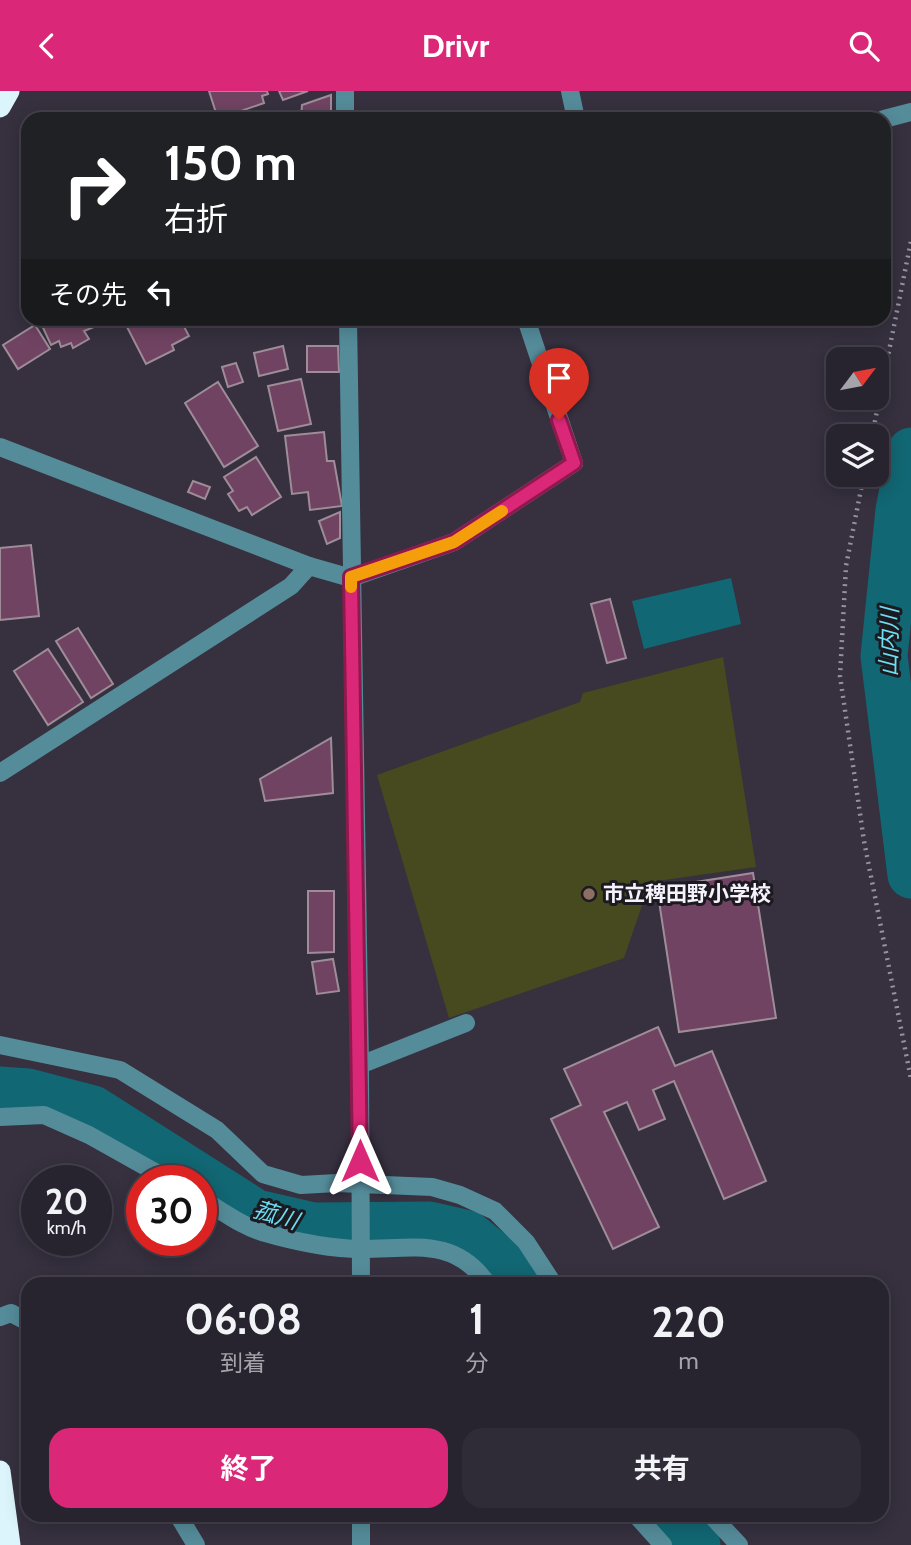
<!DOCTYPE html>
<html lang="ja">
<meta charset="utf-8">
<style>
:root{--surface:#28242f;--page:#302c37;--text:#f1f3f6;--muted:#a5a4aa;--line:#44414b;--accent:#db2777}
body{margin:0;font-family:Cabin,"Noto Sans JP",sans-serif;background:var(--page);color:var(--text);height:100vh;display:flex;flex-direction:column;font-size:26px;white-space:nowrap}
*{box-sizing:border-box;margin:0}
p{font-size:23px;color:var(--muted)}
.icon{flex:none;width:38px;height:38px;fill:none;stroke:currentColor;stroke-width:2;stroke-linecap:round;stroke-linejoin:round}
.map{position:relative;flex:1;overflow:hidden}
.panel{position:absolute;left:21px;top:1186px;width:868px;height:245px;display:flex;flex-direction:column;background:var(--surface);border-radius:21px;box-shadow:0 4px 18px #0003,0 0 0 2px var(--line)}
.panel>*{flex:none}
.top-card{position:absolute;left:21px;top:21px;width:870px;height:214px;border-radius:21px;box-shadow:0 4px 18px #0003,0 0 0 2px var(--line);background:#202124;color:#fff;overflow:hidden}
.needle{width:46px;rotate:58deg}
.buttons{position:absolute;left:826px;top:256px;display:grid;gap:14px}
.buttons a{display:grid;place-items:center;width:63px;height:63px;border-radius:14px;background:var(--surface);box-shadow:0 4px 18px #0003,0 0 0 2px var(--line);font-size:35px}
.speed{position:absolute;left:21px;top:1074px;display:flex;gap:14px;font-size:35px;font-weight:700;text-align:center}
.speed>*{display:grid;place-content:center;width:91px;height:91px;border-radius:50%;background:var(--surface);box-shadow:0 4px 18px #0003,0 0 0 2px var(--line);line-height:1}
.speed small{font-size:18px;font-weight:400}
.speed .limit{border:10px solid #d22;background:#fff;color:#111}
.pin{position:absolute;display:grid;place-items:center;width:60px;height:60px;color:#fff;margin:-72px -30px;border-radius:50% 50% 50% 0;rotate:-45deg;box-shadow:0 0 7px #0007}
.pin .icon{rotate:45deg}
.me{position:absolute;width:77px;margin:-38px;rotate:0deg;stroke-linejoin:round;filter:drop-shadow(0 0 5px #0008)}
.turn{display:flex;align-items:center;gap:24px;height:147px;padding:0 28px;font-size:32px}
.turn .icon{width:91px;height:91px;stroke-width:2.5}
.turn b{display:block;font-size:49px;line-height:60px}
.then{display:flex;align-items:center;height:66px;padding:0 28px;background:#0003;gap:14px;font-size:26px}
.eta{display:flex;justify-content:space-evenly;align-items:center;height:119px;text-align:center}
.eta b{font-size:42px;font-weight:700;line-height:49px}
.primary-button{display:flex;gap:14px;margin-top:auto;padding:14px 28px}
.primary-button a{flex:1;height:80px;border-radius:21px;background:var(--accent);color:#fff;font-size:28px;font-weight:700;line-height:80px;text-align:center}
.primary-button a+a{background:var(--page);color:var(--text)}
header{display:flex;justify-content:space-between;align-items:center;height:91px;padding:0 28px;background:var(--accent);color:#fff;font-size:32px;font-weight:700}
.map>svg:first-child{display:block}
</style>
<header><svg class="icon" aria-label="back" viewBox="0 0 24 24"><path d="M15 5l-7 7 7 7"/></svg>Drivr<svg class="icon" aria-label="search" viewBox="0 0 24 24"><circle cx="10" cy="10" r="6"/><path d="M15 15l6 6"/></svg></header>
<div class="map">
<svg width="911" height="1454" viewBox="0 0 911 1454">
<rect width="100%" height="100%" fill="#36303f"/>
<path fill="#474a1e" d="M723,566L756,776L650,791L624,867L449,927L377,684L580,611L583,602Z"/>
<path fill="#116773" d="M731,487L741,533L644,558L632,510Z"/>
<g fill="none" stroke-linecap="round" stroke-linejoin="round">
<g stroke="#116773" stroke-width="47">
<path d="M911,360L899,419L884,565L911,784"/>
<path d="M0,999L28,1001L93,1018L256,1122L313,1135L429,1134L468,1143L505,1173L518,1194"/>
<path d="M673,1424L697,1454"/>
</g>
</g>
<g fill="#704362" stroke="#9e8d98" stroke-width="2">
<path d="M209,0H267L268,3L262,5L264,12L218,28Z"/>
<path d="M279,0H308L283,9Z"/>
<path d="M331,4V28H295L301,26L302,14Z"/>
<path d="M39,228H96L99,234L84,240L89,248L73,257L71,252L61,256L59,250L51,254Z"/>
<path d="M129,228H180L189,245L172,254L174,259L146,273L126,234L131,232Z"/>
<rect x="297" y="228" width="34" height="3"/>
<path d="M35,234L50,258L18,278L3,254Z"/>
<path d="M283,255L288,278L259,285L254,262Z"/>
<path d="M307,255H338L339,281H307Z"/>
<path d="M236,272L243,291L228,296L222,276Z"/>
<path d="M301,288L311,333L278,340L268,295Z"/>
<path d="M218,291L258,355L224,376L185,312Z"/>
<path d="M324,341L327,370H334L342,415L310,419L308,401L292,403L285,345Z"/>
<path d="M256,366L281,406L252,424L247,416L239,420L228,403L233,400L224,386Z"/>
<path d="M193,390L210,396L205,408L188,401Z"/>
<path d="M340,421V447L327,453L319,430Z"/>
<path d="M31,454L39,525L0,529V457Z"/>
<path d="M610,508L626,567L607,572L591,513Z"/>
<path d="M78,537L113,593L91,607L56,550Z"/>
<path d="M48,558L83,611L48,634L14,580Z"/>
<path d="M331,647L333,702L265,710L260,688Z"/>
<path d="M753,782L776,927L679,941L657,797Z"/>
<path d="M308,800H334V861L308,862Z"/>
<path d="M333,868L339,900L317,903L312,871Z"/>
<path d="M658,936L675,975L712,960L766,1090L724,1108L674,990L653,999L665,1028L639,1039L627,1011L604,1021L659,1136L613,1158L551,1028L581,1014L564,978Z"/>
</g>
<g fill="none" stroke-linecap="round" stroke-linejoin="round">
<g stroke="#96919d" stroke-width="4.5" stroke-dasharray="2 5" stroke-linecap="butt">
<path d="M872,345L911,150"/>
<path d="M864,383L846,475L840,585L864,750L911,988"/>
</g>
<g stroke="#558c9a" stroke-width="18">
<path d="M345,0V28"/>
<path d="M570,0L576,28"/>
<path d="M884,28L911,21"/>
<path d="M348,228L360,974L361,1194"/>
<path d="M0,356L309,475L351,487L454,451L574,372L526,228"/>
<path d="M0,682L291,495L309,475"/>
<path d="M0,954L120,979L217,1039L263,1083L301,1094L337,1092L432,1096L460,1104L495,1120L526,1151L554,1194"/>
<path d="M360,974L466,932"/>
<path d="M0,1026L44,1024L89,1044L171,1090"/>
<path d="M201,1108C220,1118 241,1135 262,1141C293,1150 330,1158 362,1158C412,1158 455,1145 488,1194"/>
<path d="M0,1226L11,1222L28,1231"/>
<path d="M178,1424L196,1454"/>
<path d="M361,1424V1454"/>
<path d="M636,1424L663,1454"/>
<path d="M711,1424L739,1454"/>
</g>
<g stroke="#dcf4fb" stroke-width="21">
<path d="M0,16L9,0"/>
<path d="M0,1380L10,1454"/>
</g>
</g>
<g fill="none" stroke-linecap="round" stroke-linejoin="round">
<defs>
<path id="route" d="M360,1070L351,486L454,451L574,372L559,329"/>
</defs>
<use href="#route" stroke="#8e194d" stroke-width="18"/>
<use href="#route" stroke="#db2777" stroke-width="12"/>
<path stroke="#f59e0b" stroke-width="12" d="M351,496V486L454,451L502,420"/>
</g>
<circle fill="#8d6e63" stroke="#1c1a20" stroke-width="2.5" cx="589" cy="803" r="7"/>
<g text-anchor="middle" stroke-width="6" stroke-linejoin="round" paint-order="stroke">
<g font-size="21" font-weight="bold" fill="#f6f2fc" stroke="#1c1a20" text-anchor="start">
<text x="603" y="810">市立稗田野小学校</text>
</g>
<g font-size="23" font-style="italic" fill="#6cdef1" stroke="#1c1a20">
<text transform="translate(889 551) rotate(-89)" y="8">山内川</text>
<text transform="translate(276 1124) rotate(17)" y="8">菰川</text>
</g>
</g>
</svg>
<div class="buttons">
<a><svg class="needle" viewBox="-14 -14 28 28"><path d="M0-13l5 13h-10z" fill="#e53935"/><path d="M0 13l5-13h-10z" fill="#a5a4aa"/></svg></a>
<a><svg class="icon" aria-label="layers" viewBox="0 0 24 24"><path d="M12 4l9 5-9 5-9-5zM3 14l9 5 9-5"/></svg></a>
</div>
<div class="speed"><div>20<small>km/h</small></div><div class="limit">30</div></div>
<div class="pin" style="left:559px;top:329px;background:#d93025"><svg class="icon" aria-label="arrive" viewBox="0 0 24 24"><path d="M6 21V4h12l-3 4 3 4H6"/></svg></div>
<svg class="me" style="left:360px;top:1070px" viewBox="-20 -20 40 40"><path d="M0-17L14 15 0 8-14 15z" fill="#db2777" stroke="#fff" stroke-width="4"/></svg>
<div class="top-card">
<div class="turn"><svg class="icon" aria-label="right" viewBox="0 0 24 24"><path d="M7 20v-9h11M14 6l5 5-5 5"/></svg><div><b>150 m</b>右折</div></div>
<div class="then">その先<svg class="icon" aria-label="left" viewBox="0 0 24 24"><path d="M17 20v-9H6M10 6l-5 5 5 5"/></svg></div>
</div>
<section class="panel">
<div class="eta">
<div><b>06:08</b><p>到着</p></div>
<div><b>1</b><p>分</p></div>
<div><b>220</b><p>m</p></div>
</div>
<div class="primary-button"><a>終了</a><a>共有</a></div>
</section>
</div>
